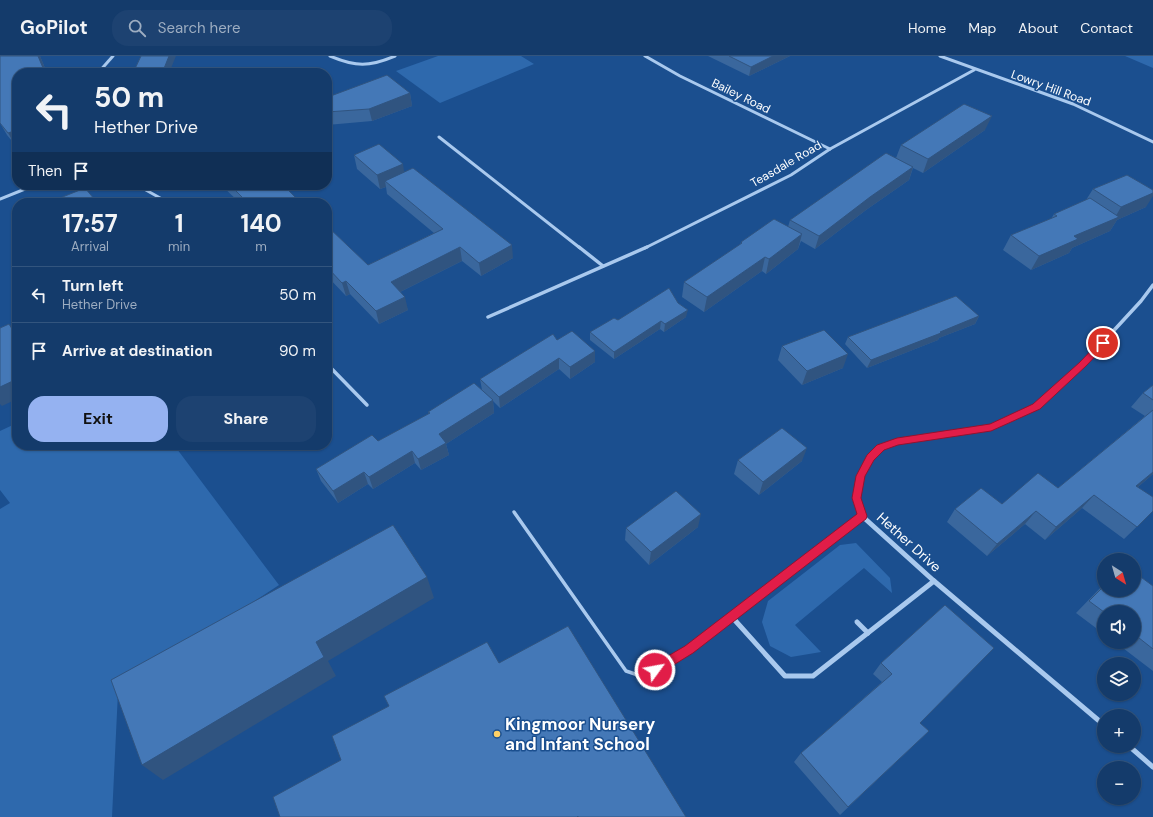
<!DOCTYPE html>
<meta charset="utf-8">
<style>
:root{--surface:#143b6b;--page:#1d4271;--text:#f1f3f6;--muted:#9dadc1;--line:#33557e;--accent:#95b2f1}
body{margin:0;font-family:"DM Sans",sans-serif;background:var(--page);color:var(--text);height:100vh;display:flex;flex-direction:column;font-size:15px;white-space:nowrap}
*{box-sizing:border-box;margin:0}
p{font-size:13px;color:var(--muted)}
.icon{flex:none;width:22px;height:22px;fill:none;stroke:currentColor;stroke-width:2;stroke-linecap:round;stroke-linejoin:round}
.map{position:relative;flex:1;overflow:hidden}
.side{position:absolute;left:12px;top:142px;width:320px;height:252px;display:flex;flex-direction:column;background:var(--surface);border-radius:16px;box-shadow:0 1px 3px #0004,0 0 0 1px var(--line)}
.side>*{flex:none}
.top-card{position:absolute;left:12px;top:12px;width:320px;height:122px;border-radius:16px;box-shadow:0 1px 3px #0004,0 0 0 1px var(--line);background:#143b6b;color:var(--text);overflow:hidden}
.needle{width:26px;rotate:143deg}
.controls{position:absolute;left:1097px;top:497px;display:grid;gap:8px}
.controls a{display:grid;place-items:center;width:44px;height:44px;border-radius:50%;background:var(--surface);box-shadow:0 1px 3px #0004,0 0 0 1px var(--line);font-size:20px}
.pin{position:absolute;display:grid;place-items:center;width:34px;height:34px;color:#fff;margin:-17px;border:2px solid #fff;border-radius:50%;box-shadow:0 1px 4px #0007}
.me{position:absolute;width:44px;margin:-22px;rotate:58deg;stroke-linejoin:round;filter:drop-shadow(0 0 3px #0008)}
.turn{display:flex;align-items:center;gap:14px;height:84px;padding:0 16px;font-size:18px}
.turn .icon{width:52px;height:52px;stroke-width:2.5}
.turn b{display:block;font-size:28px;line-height:34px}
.then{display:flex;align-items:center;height:38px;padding:0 16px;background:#0003;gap:8px;font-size:15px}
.eta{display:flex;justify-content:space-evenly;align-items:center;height:68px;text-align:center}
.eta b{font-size:24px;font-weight:700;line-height:28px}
.cta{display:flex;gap:8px;margin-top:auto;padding:8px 16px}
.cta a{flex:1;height:46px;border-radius:16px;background:var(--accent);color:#111;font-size:16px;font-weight:700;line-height:46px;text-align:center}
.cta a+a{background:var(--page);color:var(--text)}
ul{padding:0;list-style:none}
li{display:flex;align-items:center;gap:12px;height:56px;padding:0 16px;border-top:1px solid var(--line)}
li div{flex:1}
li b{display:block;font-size:15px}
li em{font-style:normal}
header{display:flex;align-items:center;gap:24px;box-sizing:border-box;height:56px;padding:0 20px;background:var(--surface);border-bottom:1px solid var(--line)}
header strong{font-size:19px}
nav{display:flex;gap:22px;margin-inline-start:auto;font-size:14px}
.search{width:280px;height:36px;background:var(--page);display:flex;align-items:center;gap:10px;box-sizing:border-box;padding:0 14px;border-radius:16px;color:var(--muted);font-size:15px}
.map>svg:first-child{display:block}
</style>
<header>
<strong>GoPilot</strong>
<div class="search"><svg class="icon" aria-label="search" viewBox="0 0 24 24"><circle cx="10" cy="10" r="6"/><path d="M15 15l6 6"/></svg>Search here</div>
<nav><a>Home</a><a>Map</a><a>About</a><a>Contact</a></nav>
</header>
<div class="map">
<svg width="1153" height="761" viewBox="0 0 1153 761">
<rect width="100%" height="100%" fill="#1b4f8f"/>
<g fill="#2e69ad">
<path d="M438,0H521L534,8L440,47L396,15Z"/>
<path d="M1125,0H1153V12Z"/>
<path d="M17,367V389H174L279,529L118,636L112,761H0V453L10,447L0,434V375Z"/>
<path d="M856,487L890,522L892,537L864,512L795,569L821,596L791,601L770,590L762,566L768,545L840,489Z"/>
</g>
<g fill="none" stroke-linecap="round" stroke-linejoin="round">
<path stroke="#a9c9ee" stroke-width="3.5" d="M514,456L626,615L644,621L689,593L732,561"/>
<g stroke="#a9c9ee" stroke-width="3">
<path d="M330,0C356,11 369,11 395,0"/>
<path d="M645,0L680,20L830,93"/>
<path d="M940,0L1073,48L1153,86"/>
<path d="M98,17L113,0"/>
<path d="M439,81L580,192"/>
<path d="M137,129L169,147"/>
<path d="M0,143L35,129"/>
<path d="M645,192L791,119L830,93L974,14"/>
</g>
<g stroke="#a9c9ee" stroke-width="3.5">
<path d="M579,191L603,210"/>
<path d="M488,261L647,191"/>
<path d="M327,308L367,349"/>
<path d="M856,440L861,420L871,402L881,392L897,386L991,372L1037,350L1083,308L1141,245L1153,229"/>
</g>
<g stroke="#a9c9ee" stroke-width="5">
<path d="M857,439L856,442L862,460L934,525L1104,669"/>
<path d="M862,460L732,561L785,620H813L934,525"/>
<path d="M857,566L868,577"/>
<path d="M1129,690L1153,711"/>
</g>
</g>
<g fill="#3a679d">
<path d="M0,0H40L47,17H17L16,90L7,79L0,67Z"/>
<path d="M708,0H790L749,20Z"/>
<path d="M410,37L412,50L372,65L327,69V39L328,41Z"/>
<path d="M985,74L923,117L913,112L909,124L866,154L815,193L801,185L798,193L766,218L762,215L704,256L682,241L684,226L740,189L741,186L788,171L790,164L896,102L901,89Z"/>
<path d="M354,99L404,116L513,202L481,220L462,205L400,236L408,254L379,268L350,238L346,240L327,220V170L368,209L434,177L387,138L386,131L380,133L357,113Z"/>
<path d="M221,129H283L301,147H240Z"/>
<path d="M1093,133L1146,151L1117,164L1110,175L1072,192L1069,197L1031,214L1003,194L1011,179L1051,163L1054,158L1086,144Z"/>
<path d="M979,260L975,268L939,282L938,284L867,312L845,288L848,281Z"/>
<path d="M686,261L664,276L660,273L614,303L590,284V276L618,264Z"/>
<path d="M557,284L595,295V306L570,323L559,313L500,352L493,345L494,357L446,388L449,399L421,414L415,407L373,433L368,428L338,447L321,425L316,413L378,385L429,358L428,356L482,334L480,323Z"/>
<path d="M782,290L843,312L802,329L778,304Z"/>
<path d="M1153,329V418L1138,431L1153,455L1124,483L1082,452L1045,484L1025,468L987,500L947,466L955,453L1002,448L1058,432L1145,360L1131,351L1143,337Z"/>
<path d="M738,404L802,405L759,439L734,418Z"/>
<path d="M698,471L649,509L625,484L626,472Z"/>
<path d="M1104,528V534L1153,530V615L1115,586H1134V556H1104V578L1076,557Z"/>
<path d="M945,549L920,667L929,675L840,759L794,706L801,697L882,626L873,618L881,607Z"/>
</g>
<g fill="#305480">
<path d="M38,0H40L47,17H26Z"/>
<path d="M169,0H176L169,17H163V15Z"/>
<path d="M773,0H790L749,20L751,11Z"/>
<path d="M410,37L412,50L372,65L369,53Z"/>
<path d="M992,60L985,74L923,117L928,103Z"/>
<path d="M17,74V90H16L8,77Z"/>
<path d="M403,108L405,122L385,125L386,131L380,133L377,119Z"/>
<path d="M913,111L909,124L866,154L815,193L819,180L870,141Z"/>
<path d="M1153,137V140L1146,151L1117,164L1110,175L1072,192L1069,197L1031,214L1039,200L1074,180L1114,163L1121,151Z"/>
<path d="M802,178L798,193L766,218L769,203Z"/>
<path d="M512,189L513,202L481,220L479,207Z"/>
<path d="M460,191L462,205L394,239L391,226Z"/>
<path d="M765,201L762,215L704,256L707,241Z"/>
<path d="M346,225L350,238L346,240L342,227Z"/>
<path d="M405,241L408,254L379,268L376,255Z"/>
<path d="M688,254L686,261L664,276L665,268Z"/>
<path d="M979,260L975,268L939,282L938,284L867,312L871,304Z"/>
<path d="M661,265L660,273L614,303V296Z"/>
<path d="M9,268L17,278V281Z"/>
<path d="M595,295V306L570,323V311Z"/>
<path d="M848,298L843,312L802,329L807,315Z"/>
<path d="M559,302V313L500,352L499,341Z"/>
<path d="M17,323V343L2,350L0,348V331Z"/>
<path d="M493,344L494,357L446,388L449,399L421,414L418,403L439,378Z"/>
<path d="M807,392L802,405L759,439L763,426Z"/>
<path d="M412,395L415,407L373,433L369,421Z"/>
<path d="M364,416L368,428L338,447L333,435Z"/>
<path d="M1153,416V418L1124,443L1136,430Z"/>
<path d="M1094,439L1082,452L1045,484L1056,471Z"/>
<path d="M1036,455L1025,468L987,500L997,488Z"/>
<path d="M701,458L698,471L649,509L651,496Z"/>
<path d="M427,521L434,542L328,605L336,620L163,724L142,709L316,586Z"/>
</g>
<g fill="#4478b7" stroke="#305480">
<path d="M0,0H38L43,12L26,17H17V74L8,77L0,67Z"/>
<path d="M141,0H169L163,15V17H133Z"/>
<path d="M729,0H773L751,11Z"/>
<path d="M387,19L410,37L369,53L327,56V39L328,41Z"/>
<path d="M964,48L992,60L928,103L901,89Z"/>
<path d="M379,88L403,108L377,119L354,99Z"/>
<path d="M886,97L913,111L870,141L819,180L790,164Z"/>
<path d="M413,112L512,189L479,207L460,191L391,226L405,241L376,255L346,225L342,227L327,211V170L368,209L443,173L385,125Z"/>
<path d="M1127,119L1153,134V137L1121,151L1093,133Z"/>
<path d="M230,129H283L301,147H248Z"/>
<path d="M85,132L95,144L98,143L101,147H64L60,142Z"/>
<path d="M1090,142L1119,161L1074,180L1078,183L1039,200L1011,179L1057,160L1054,158Z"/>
<path d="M774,163L802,178L769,203L765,201L707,241L684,226L742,187L741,186Z"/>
<path d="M669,232L678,247L688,254L665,268L661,265L614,296L590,276L614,262L618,264Z"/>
<path d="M956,240L979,260L940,276L941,277L871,304L848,281Z"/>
<path d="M9,268L17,281V323L0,331V272Z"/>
<path d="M824,274L848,298L807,315L782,290Z"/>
<path d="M572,275L595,295L570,311L559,302L499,341L480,323L553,278L557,284Z"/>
<path d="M474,327L493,344L439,378L446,387L418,403L412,395L369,421L364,416L333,435L316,413L372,379L378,385L430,357L428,356Z"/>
<path d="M1153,329V344L1143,337Z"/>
<path d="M1153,354V416L1136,430L1153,441V455L1137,471L1094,439L1056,471L1036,455L997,488L955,453L981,432L1002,448L1038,417L1058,432Z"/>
<path d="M782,372L807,392L763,426L738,404Z"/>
<path d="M676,435L701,458L651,496L626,472Z"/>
<path d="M393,469L427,521L316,586L324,601L142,709L111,624Z"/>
<path d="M1134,516L1153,530V593L1134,578V556H1104L1089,545L1104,530V534H1134Z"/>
<path d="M945,549L994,592L920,667L929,675L848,751L801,697L892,618L881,607Z"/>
<path d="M568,570L686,761H578V760L577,761H280L273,741L341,704L332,680L389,650L384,640L487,586L499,607Z"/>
</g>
<path fill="#e11d48" stroke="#92132f" d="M1103,284L1107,287L1106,289L1086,310L1040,353L991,375L898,389L884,394L874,404L865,420L861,442L867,460L866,463L693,597L659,618L655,619L651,618L650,614L651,610L685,590L857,458L852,442L856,420L867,399L877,389L897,382L990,368L1033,348L1080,306L1100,285Z"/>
<circle fill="#ffd166" stroke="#1b4f8f" stroke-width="1.5" cx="497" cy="678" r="4"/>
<g text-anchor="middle" stroke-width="3" stroke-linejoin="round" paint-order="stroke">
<g font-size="12" fill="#fff" stroke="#1b4f8f">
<text transform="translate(1051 32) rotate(20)" y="4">Lowry Hill Road</text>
<text transform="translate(741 40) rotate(26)" y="4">Bailey Road</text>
<text transform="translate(786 108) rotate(-30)" y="4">Teasdale Road</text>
</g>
<g font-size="14" fill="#fff" stroke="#1b4f8f">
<text transform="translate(909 486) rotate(42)" y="5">Hether Drive</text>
</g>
<g font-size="17" font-weight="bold" fill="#fff" stroke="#1b4f8f" text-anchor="start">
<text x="505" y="674">Kingmoor Nursery<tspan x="505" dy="20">and Infant School</tspan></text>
</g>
</g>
</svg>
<div class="controls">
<a><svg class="needle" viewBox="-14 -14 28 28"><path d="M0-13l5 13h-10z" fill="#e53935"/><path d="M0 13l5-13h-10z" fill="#9dadc1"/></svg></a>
<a><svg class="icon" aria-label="sound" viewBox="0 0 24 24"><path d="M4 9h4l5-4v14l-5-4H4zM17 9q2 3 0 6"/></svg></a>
<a><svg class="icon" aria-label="layers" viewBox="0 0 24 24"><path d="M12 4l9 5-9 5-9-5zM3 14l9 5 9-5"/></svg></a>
<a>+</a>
<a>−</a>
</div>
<div class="pin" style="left:1103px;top:287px;background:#d93025"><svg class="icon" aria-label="arrive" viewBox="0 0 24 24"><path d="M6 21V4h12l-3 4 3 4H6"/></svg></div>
<svg class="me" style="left:655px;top:614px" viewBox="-20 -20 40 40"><circle r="17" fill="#e11d48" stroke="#fff" stroke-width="3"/><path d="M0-11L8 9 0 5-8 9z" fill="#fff"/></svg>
<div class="top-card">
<div class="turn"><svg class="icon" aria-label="left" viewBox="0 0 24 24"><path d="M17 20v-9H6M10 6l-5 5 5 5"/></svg><div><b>50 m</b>Hether Drive</div></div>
<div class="then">Then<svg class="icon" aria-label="arrive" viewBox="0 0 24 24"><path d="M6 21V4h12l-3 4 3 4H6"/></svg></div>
</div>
<section class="side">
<div class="eta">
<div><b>17:57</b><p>Arrival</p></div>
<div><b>1</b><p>min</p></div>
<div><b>140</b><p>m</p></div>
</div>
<ul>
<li><svg class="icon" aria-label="left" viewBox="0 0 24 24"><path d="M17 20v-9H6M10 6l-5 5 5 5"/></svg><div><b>Turn left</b><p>Hether Drive</p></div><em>50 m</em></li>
<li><svg class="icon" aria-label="arrive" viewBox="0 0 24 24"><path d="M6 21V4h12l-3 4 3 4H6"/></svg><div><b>Arrive at destination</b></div><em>90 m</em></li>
</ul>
<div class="cta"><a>Exit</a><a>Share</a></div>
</section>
</div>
